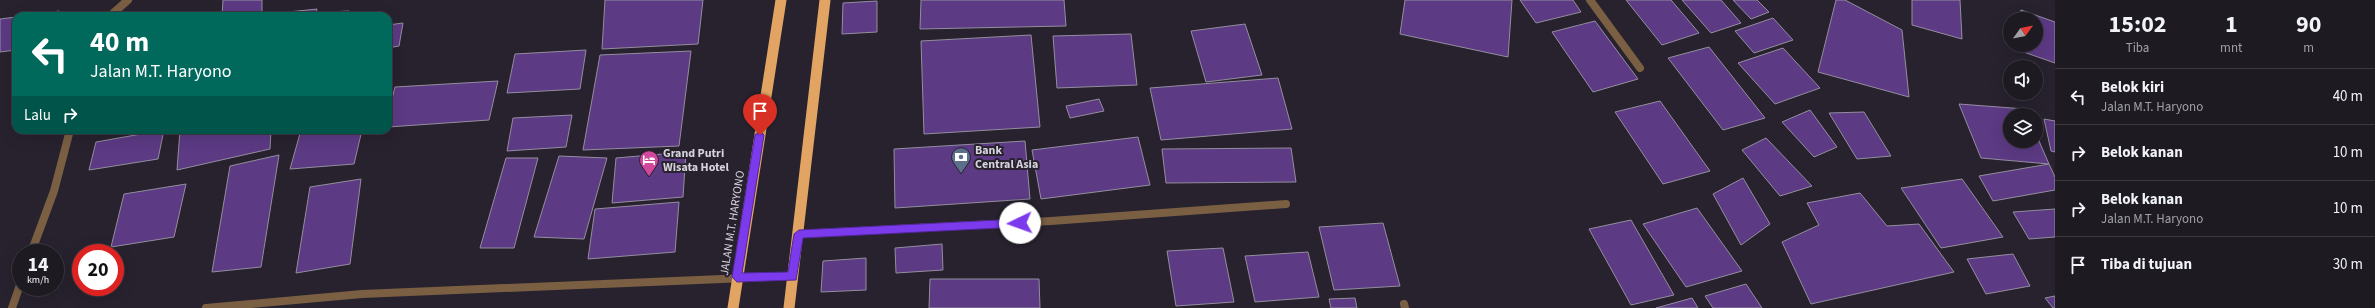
<!DOCTYPE html>
<html lang="id">
<style>
:root{--surface:#1d1a22;--page:#25232a;--text:#f1f3f6;--muted:#a0a1a5;--line:#3b3840}
body{margin:0;font-family:"Source Sans 3",sans-serif;background:var(--page);color:var(--text);height:100vh;display:flex;flex-direction:column;font-size:15px;white-space:nowrap}
*{box-sizing:border-box;margin:0}
p{font-size:13px;color:var(--muted)}
.icon{flex:none;width:22px;height:22px;fill:none;stroke:currentColor;stroke-width:2;stroke-linecap:round;stroke-linejoin:round}
.map{position:relative;flex:1;overflow:hidden}
.sheet{display:flex;flex-direction:column;background:var(--surface);width:320px}
.sheet>*{flex:none}
.top-card{position:absolute;left:12px;top:12px;width:380px;height:122px;border-radius:12px;box-shadow:0 4px 16px #0002,0 0 0 1px var(--line);background:#00695c;color:#fff;overflow:hidden}
.needle{width:26px;rotate:57deg}
.tools{position:absolute;left:2003px;top:12px;display:grid;gap:8px}
.tools a{display:grid;place-items:center;width:40px;height:40px;border-radius:50%;background:var(--surface);box-shadow:0 4px 16px #0002,0 0 0 1px var(--line);font-size:20px}
.speed{position:absolute;left:12px;top:244px;display:flex;gap:8px;font-size:20px;font-weight:700;text-align:center}
.speed>*{display:grid;place-content:center;width:52px;height:52px;border-radius:50%;background:var(--surface);box-shadow:0 4px 16px #0002,0 0 0 1px var(--line);line-height:1}
.speed small{font-size:10px;font-weight:400}
.speed .limit{border:6px solid #d22;background:#fff;color:#111}
.pin{position:absolute;display:grid;place-items:center;width:34px;height:34px;color:#fff;margin:-41px -17px;border-radius:50% 50% 50% 0;rotate:-45deg;box-shadow:0 0 4px #0007}
.pin .icon{rotate:45deg}
.me{position:absolute;width:44px;margin:-22px;rotate:267deg;stroke-linejoin:round;filter:drop-shadow(0 0 3px #0008)}
.turn{display:flex;align-items:center;gap:14px;height:84px;padding:0 12px;font-size:18px}
.turn .icon{width:52px;height:52px;stroke-width:2.5}
.turn b{display:block;font-size:28px;line-height:34px}
.then{display:flex;align-items:center;height:38px;padding:0 12px;background:#0003;gap:8px;font-size:15px}
.eta{display:flex;justify-content:space-evenly;align-items:center;height:68px;text-align:center}
.eta b{font-size:24px;font-weight:700;line-height:28px}
ul{padding:0;list-style:none}
li{display:flex;align-items:center;gap:12px;height:56px;padding:0 12px;border-top:1px solid var(--line)}
li div{flex:1}
li b{display:block;font-size:15px}
li em{font-style:normal}
main{display:flex;flex:1;min-height:0}
.map>svg:first-child{display:block}
</style>
<main>
<div class="map">
<svg width="2055" height="308" viewBox="0 0 2055 308">
<rect width="100%" height="100%" fill="#27222e"/>
<g fill="#5c3a84" stroke="#948e9e">
<path d="M223,0H262V16H222Z"/>
<path d="M605,0H703L698,44L602,49Z"/>
<path d="M921,0H1064L1066,26L920,29Z"/>
<path d="M1405,0H1512L1508,57L1400,34Z"/>
<path d="M1520,0H1573L1581,12L1536,23Z"/>
<path d="M1626,0H1671L1699,33L1662,45Z"/>
<path d="M1682,0H1721L1741,23L1711,33Z"/>
<path d="M1733,0H1757L1769,12L1751,19Z"/>
<path d="M1836,0H1845L1902,30L1909,97L1818,72Z"/>
<path d="M1912,0H1960L1962,39L1912,25Z"/>
<path d="M877,1V32L842,34L843,3Z"/>
<path d="M317,9L315,16H287L288,12Z"/>
<path d="M2021,10L2055,22V63L2015,49L2016,45H2036V19H2019Z"/>
<path d="M59,11L58,16H23Z"/>
<path d="M349,11L347,16H328L329,12Z"/>
<path d="M179,13L178,16H149Z"/>
<path d="M16,17V50L0,52V19Z"/>
<path d="M1773,18L1793,40L1754,53L1735,31Z"/>
<path d="M1595,21L1638,79L1593,92L1552,32Z"/>
<path d="M403,23L399,46L388,48V25Z"/>
<path d="M1245,24L1262,75L1206,82L1191,31Z"/>
<path d="M1131,34L1137,85L1057,88L1053,36Z"/>
<path d="M1031,35L1040,127L924,134L921,41Z"/>
<path d="M1709,47L1765,118L1723,130L1668,58Z"/>
<path d="M1783,48L1820,88L1775,104L1738,63Z"/>
<path d="M586,50L580,89L507,93L515,54Z"/>
<path d="M691,51L679,146L583,150L600,55Z"/>
<path d="M1278,78L1292,129L1161,140L1150,88Z"/>
<path d="M498,81L489,120L388,127V115L395,87Z"/>
<path d="M1099,99L1104,111L1070,118L1066,106Z"/>
<path d="M1660,101L1710,171L1663,184L1615,112Z"/>
<path d="M1959,104L2025,109L2028,115H2010V141H2036V134L2049,164L1981,158Z"/>
<path d="M1810,110L1837,147L1814,157L1782,122Z"/>
<path d="M1864,112L1891,156L1857,159L1829,113Z"/>
<path d="M572,115L566,147L507,151L513,118Z"/>
<path d="M2044,119L2055,121V152L2051,151Z"/>
<path d="M164,130L158,159L89,170L96,142Z"/>
<path d="M180,130H271L270,149L177,170Z"/>
<path d="M301,130H362L354,164L290,169Z"/>
<path d="M1138,137L1150,185L1041,199L1032,150Z"/>
<path d="M1766,138L1812,186L1780,196L1742,150Z"/>
<path d="M1025,141L1030,199L895,208L894,149Z"/>
<path d="M1291,148L1296,182L1166,183L1162,149Z"/>
<path d="M686,152L683,197L612,203L616,158Z"/>
<path d="M279,155L261,267L212,272L230,166Z"/>
<path d="M559,156L607,158L584,239L534,237Z"/>
<path d="M506,158H538L514,248H480Z"/>
<path d="M2049,164L2055,177V190L1993,201L1979,176Z"/>
<path d="M1743,178L1770,224L1741,245L1713,194Z"/>
<path d="M361,179L350,264L296,273L310,187Z"/>
<path d="M1962,179L2003,237L1941,248L1901,188Z"/>
<path d="M186,184L174,237L111,247L124,194Z"/>
<path d="M1860,193L1887,226L1919,224L1954,272L1811,304L1782,242L1819,225L1807,203Z"/>
<path d="M679,202L675,252L588,259L595,209Z"/>
<path d="M1697,208L1742,271L1686,287L1643,224Z"/>
<path d="M2055,209V237L2029,239L2013,212Z"/>
<path d="M1631,220L1674,295L1631,305L1589,229Z"/>
<path d="M1383,223L1400,286L1334,290L1319,227Z"/>
<path d="M942,244L943,270L896,273L895,248Z"/>
<path d="M1223,248L1234,302L1176,306L1167,251Z"/>
<path d="M1308,252L1319,297L1255,302L1245,256Z"/>
<path d="M2013,254L2030,286L1986,294L1967,259Z"/>
<path d="M866,258V290L821,292L823,261Z"/>
<path d="M930,279H1039L1040,308H929Z"/>
<path d="M1746,284L1762,308H1713L1705,296Z"/>
<path d="M2055,296V308H2053L2045,298Z"/>
<path d="M1355,298L1357,308H1331L1329,299Z"/>
<path d="M1692,298L1698,308H1656Z"/>
</g>
<g fill="none" stroke-linecap="round" stroke-linejoin="round">
<path stroke="#7a5f43" stroke-width="8" d="M799,234L1051,221L1286,204"/>
<g stroke="#7a5f43" stroke-width="8">
<path d="M1590,0L1640,68"/>
<path d="M110,16L128,0"/>
<path d="M31,253L54,191L70,130"/>
<path d="M1404,304L1405,308"/>
<path d="M12,308L21,282"/>
<path d="M206,308L362,294L792,276"/>
</g>
<g stroke="#e2a462" stroke-width="11">
<path d="M733,308L781,0"/>
<path d="M789,308L825,0"/>
</g>
</g>
<path fill="#7c3aed" stroke="#51269a" d="M760,131L764,135L742,273L788,272L794,234L799,230L1020,219L1025,223L1020,227L803,238L796,280L737,282L732,277L755,135Z"/>
<defs>
<symbol id="bank-pin" viewBox="-11 -11 22 30"><path d="M0 17L-7.5 6A9.5 9.5 0 1 1 7.5 6Z" fill="#5c6f8a" stroke="#27222e"/><path d="M-6-4H6V4H-6ZM0-2.3a2.3 2.3 0 1 0 0 4.6a2.3 2.3 0 1 0 0-4.6Z" fill="#fff"/></symbol>
<symbol id="hotel-pin" viewBox="-11 -11 22 30"><path d="M0 17L-7.5 6A9.5 9.5 0 1 1 7.5 6Z" fill="#d1479c" stroke="#27222e"/><path d="M-6-4.5h1.5V1H6V5H4.5V3h-9V5H-6ZM-4 0a1.8 1.8 0 1 1 3.6 0ZM.5 0V-2.5h3Q6-2.5 6 0Z" fill="#fff"/></symbol>
</defs>
<g fill-rule="evenodd">
<use href="#bank-pin" x="950" y="146" width="22" height="30"/>
<use href="#hotel-pin" x="638" y="149" width="22" height="30"/>
</g>
<g text-anchor="middle" stroke-width="4" stroke-linejoin="round" paint-order="stroke">
<g font-size="12" font-weight="bold" fill="#d6d3dc" stroke="#27222e" text-anchor="start">
<text x="975" y="154">Bank<tspan x="975" dy="14">Central Asia</tspan></text>
<text x="663" y="157">Grand Putri<tspan x="663" dy="14">Wisata Hotel</tspan></text>
</g>
<g font-size="12" fill="#d6d3dc" stroke="#27222e">
<text transform="translate(732 223) rotate(-81)" y="4">JALAN M.T. HARYONO</text>
</g>
</g>
</svg>
<div class="tools">
<a><svg class="needle" viewBox="-14 -14 28 28"><path d="M0-13l5 13h-10z" fill="#e53935"/><path d="M0 13l5-13h-10z" fill="#a0a1a5"/></svg></a>
<a><svg class="icon" aria-label="sound" viewBox="0 0 24 24"><path d="M4 9h4l5-4v14l-5-4H4zM17 9q2 3 0 6"/></svg></a>
<a><svg class="icon" aria-label="layers" viewBox="0 0 24 24"><path d="M12 4l9 5-9 5-9-5zM3 14l9 5 9-5"/></svg></a>
</div>
<div class="speed"><div>14<small>km/h</small></div><div class="limit">20</div></div>
<div class="pin" style="left:760px;top:135px;background:#d93025"><svg class="icon" aria-label="arrive" viewBox="0 0 24 24"><path d="M6 21V4h12l-3 4 3 4H6"/></svg></div>
<svg class="me" style="left:1020px;top:223px" viewBox="-20 -20 40 40"><circle r="19" fill="#fff"/><path d="M0-13L10 11 0 6-10 11z" fill="#7c3aed"/></svg>
<div class="top-card">
<div class="turn"><svg class="icon" aria-label="left" viewBox="0 0 24 24"><path d="M17 20v-9H6M10 6l-5 5 5 5"/></svg><div><b>40 m</b>Jalan M.T. Haryono</div></div>
<div class="then">Lalu<svg class="icon" aria-label="right" viewBox="0 0 24 24"><path d="M7 20v-9h11M14 6l5 5-5 5"/></svg></div>
</div>
</div>
<section class="sheet">
<div class="eta">
<div><b>15:02</b><p>Tiba</p></div>
<div><b>1</b><p>mnt</p></div>
<div><b>90</b><p>m</p></div>
</div>
<ul>
<li><svg class="icon" aria-label="left" viewBox="0 0 24 24"><path d="M17 20v-9H6M10 6l-5 5 5 5"/></svg><div><b>Belok kiri</b><p>Jalan M.T. Haryono</p></div><em>40 m</em></li>
<li><svg class="icon" aria-label="right" viewBox="0 0 24 24"><path d="M7 20v-9h11M14 6l5 5-5 5"/></svg><div><b>Belok kanan</b></div><em>10 m</em></li>
<li><svg class="icon" aria-label="right" viewBox="0 0 24 24"><path d="M7 20v-9h11M14 6l5 5-5 5"/></svg><div><b>Belok kanan</b><p>Jalan M.T. Haryono</p></div><em>10 m</em></li>
<li><svg class="icon" aria-label="arrive" viewBox="0 0 24 24"><path d="M6 21V4h12l-3 4 3 4H6"/></svg><div><b>Tiba di tujuan</b></div><em>30 m</em></li>
</ul>
</section>
</main>
